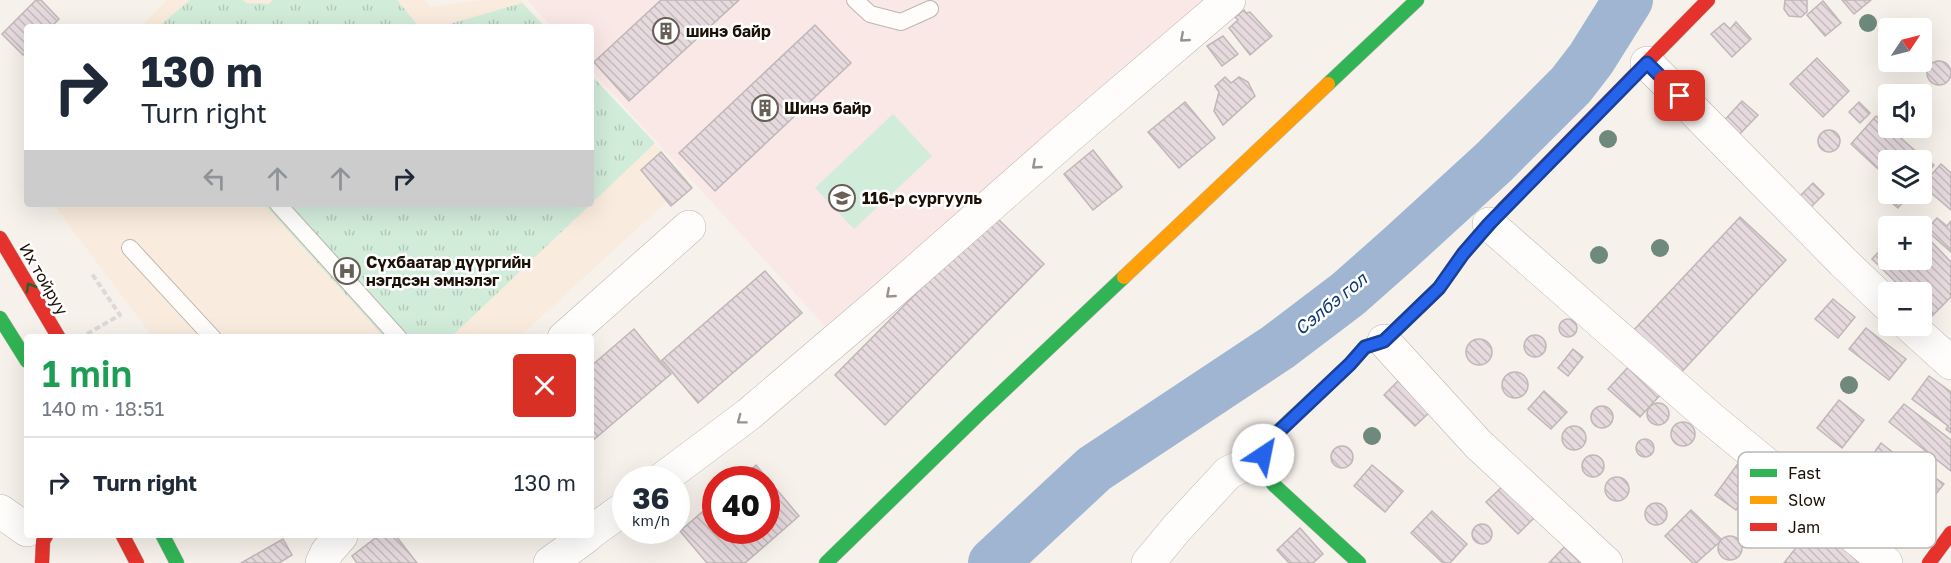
<!DOCTYPE html>
<meta charset="utf-8">
<style>
:root{--surface:#fff;--page:#f6f6f7;--text:#1f2937;--muted:#747a83;--line:#e0e1e3}
body{margin:0;font-family:"Golos Text",sans-serif;background:var(--page);color:var(--text);height:100vh;display:flex;flex-direction:column;font-size:22px;white-space:nowrap}
*{box-sizing:border-box;margin:0}
p{font-size:20px;color:var(--muted)}
.icon{flex:none;width:33px;height:33px;fill:none;stroke:currentColor;stroke-width:2;stroke-linecap:round;stroke-linejoin:round}
.map{position:relative;flex:1;overflow:hidden}
.panel{position:absolute;left:24px;top:334px;width:570px;height:204px;display:flex;flex-direction:column;background:var(--surface);border-radius:6px;box-shadow:0 6px 24px #0002}
.panel>*{flex:none}
.hud{position:absolute;left:24px;top:24px;width:570px;height:183px;border-radius:6px;box-shadow:0 6px 24px #0002;background:#fff;color:var(--text);overflow:hidden}
.needle{width:39px;rotate:55deg}
.buttons{position:absolute;left:1878px;top:18px;display:grid;gap:12px}
.buttons a{display:grid;place-items:center;width:54px;height:54px;border-radius:6px;background:var(--surface);box-shadow:0 6px 24px #0002;font-size:30px}
.speed{position:absolute;left:612px;top:466px;display:flex;gap:12px;font-size:30px;font-weight:700;text-align:center}
.speed>*{display:grid;place-content:center;width:78px;height:78px;border-radius:50%;background:var(--surface);box-shadow:0 6px 24px #0002;line-height:1}
.speed small{font-size:15px;font-weight:400}
.speed .limit{border:9px solid #d22;background:#fff;color:#111}
.pin{position:absolute;display:grid;place-items:center;width:51px;height:51px;color:#fff;margin:-26px;border-radius:12px;box-shadow:0 3px 9px #0006}
.me{position:absolute;width:66px;margin:-33px;rotate:34deg;stroke-linejoin:round;filter:drop-shadow(0 0 4px #0008)}
.turn{display:flex;align-items:center;gap:21px;height:126px;padding:0 18px;font-size:27px}
.turn .icon{width:78px;height:78px;stroke-width:2.5}
.turn b{display:block;font-size:42px;line-height:51px}
.lanes{display:flex;align-items:center;height:57px;padding:0 18px;background:#0003;justify-content:center;gap:30px;direction:ltr}
.lanes .off{opacity:.35}
.round{display:grid;place-items:center;flex:none;width:63px;height:63px;border-radius:6px;background:var(--page)}
.head{display:flex;align-items:center;justify-content:space-between;height:102px;padding:0 18px}
h1{font-size:36px;font-weight:600;line-height:45px;color:#1e9e55}
ul{padding:0;list-style:none}
li{display:flex;align-items:center;gap:18px;height:90px;padding:0 18px;border-top:2px solid var(--line)}
li div{flex:1}
li b{display:block;font-size:22px}
li em{font-style:normal}
.map>svg:first-child{display:block}
</style>
<div class="map">
<svg width="1951" height="563" viewBox="0 0 1951 563">
<defs>
<pattern id="grass-tufts" width="24" height="20" patternUnits="userSpaceOnUse" patternTransform="scale(1.5)"><rect width="24" height="20" fill="#d2ecda"/><path d="M3 7l-1-3M5 7V3M7 7l1-3M15 17l-1-3M17 17v-4M19 17l1-3" fill="none" stroke="#b4c9ba"/></pattern>
<pattern id="building-back-hatch" width="6" height="6" patternUnits="userSpaceOnUse" patternTransform="scale(1.5)"><rect width="6" height="6" fill="#e6dade"/><path d="M-1 5l2 2M0 0l6 6M5-1l2 2" fill="none" stroke="#c5babd"/></pattern>
</defs>
<rect width="100%" height="100%" fill="#f7f1eb"/>
<g fill="#f9ebdd">
<path d="M167,0H425L431,7L481,0H521L546,27H140Z"/>
<path d="M591,76L689,181L518,338L153,337L53,204H591Z"/>
</g>
<path fill="#fae8e6" d="M527,0H1209L825,326L591,70V27H552Z"/>
<g fill="url(#grass-tufts)">
<path d="M190,0H243L246,3L269,4L273,0H397L419,27H158Z"/>
<path d="M522,3L545,27H439Z"/>
<path d="M591,75L655,143L451,337H384L264,204H591Z"/>
</g>
<path fill="#d2ecda" d="M893,114L932,156L854,229L815,188Z"/>
<g fill="none" stroke-linecap="round" stroke-linejoin="round">
<path stroke="#a0b5d2" stroke-width="50" d="M993,563L1094,469L1278,347L1348,294L1400,248L1494,162L1571,85L1591,59L1628,0"/>
</g>
<g fill="url(#building-back-hatch)" stroke="#bfb7b8" stroke-width="1.5">
<path d="M36,0H41L59,19L51,27H27V51L23,55L2,34Z"/>
<path d="M661,0H739L629,101L594,62Z"/>
<path d="M1785,0H1807V12L1801,17L1789,16L1784,9Z"/>
<path d="M1842,0H1871L1854,14Z"/>
<path d="M1823,1L1841,23L1825,36L1807,15Z"/>
<path d="M1244,10L1246,13L1250,12L1272,36L1250,55L1229,28L1238,20L1235,17Z"/>
<path d="M1736,22L1751,39L1732,57L1711,34L1724,23L1730,29Z"/>
<path d="M815,25L851,63L715,191L679,153Z"/>
<path d="M1223,36L1238,54L1222,66L1207,46Z"/>
<path d="M1817,58L1849,91L1823,117L1790,84Z"/>
<circle cx="1939" cy="73" r="12"/>
<path d="M1225,77L1231,83L1239,77L1248,82L1255,96L1223,125L1214,111L1219,92L1215,86Z"/>
<path d="M1742,101L1758,115L1736,138L1721,124Z"/>
<path d="M1185,102L1215,138L1179,168L1148,132Z"/>
<path d="M1859,102L1870,113L1860,123L1849,112Z"/>
<path d="M1876,116L1920,155L1916,160H1888V178L1851,144Z"/>
<circle cx="1829" cy="141" r="11"/>
<path d="M1093,150L1122,187L1093,210L1064,174Z"/>
<path d="M661,152L692,188L671,206L641,170Z"/>
<path d="M1923,156L1934,165L1922,180V160H1919Z"/>
<path d="M1941,164L1951,173V210L1922,185Z"/>
<path d="M1813,183L1824,194L1806,212L1795,201Z"/>
<path d="M1890,194H1910L1898,208L1886,198Z"/>
<path d="M994,215L1044,264L885,425L835,375Z"/>
<path d="M1740,217L1786,260L1677,377L1631,333Z"/>
<path d="M1937,218L1947,226L1951,221V252L1926,230Z"/>
<path d="M1922,232L1951,262V297L1931,317L1922,308V292H1906L1872,259L1888,242V260H1922Z"/>
<path d="M765,271L802,313L698,403L662,360Z"/>
<path d="M1833,299L1855,317L1838,338L1815,319Z"/>
<circle cx="1568" cy="328" r="9"/>
<path d="M1866,328L1906,359L1889,380L1849,349Z"/>
<path d="M634,329L671,374L591,442V366Z"/>
<circle cx="1535" cy="346" r="11"/>
<circle cx="1479" cy="352" r="13"/>
<path d="M1573,349L1583,357L1568,376L1558,368Z"/>
<path d="M1630,365L1662,393L1640,417L1608,389Z"/>
<circle cx="1515" cy="385" r="13"/>
<path d="M1929,376L1951,392V433L1946,429L1948,426L1912,399Z"/>
<path d="M1401,378L1432,410L1415,426L1384,395Z"/>
<path d="M1544,391L1567,412L1551,429L1528,409Z"/>
<path d="M1839,400L1864,420L1842,448L1817,428Z"/>
<circle cx="1658" cy="414" r="11"/>
<path d="M1904,404L1951,440V471L1889,422Z"/>
<circle cx="1602" cy="417" r="11"/>
<circle cx="1683" cy="434" r="12"/>
<circle cx="1574" cy="438" r="12"/>
<circle cx="1645" cy="448" r="9"/>
<path d="M1881,443L1910,466L1894,487L1865,465Z"/>
<circle cx="1342" cy="457" r="11"/>
<circle cx="1593" cy="466" r="11"/>
<path d="M1739,462L1760,478L1736,510L1715,495Z"/>
<path d="M756,465L799,516L745,563H707L680,531L716,500V531H766V480H739Z"/>
<path d="M1372,465L1403,491L1385,512L1354,486Z"/>
<circle cx="1617" cy="489" r="12"/>
<path d="M1937,479L1944,484L1913,522L1906,516Z"/>
<path d="M1506,483L1537,515L1518,534L1486,502Z"/>
<circle cx="1656" cy="514" r="11"/>
<path d="M1691,510L1722,540L1696,563H1693L1665,536Z"/>
<path d="M1432,511L1467,544L1450,563H1443L1411,533Z"/>
<path d="M1871,514L1886,525L1883,529L1899,541L1889,554L1858,530Z"/>
<path d="M1820,517L1868,563H1784Z"/>
<circle cx="1482" cy="534" r="10"/>
<path d="M1300,528L1323,554L1313,563H1289L1277,550Z"/>
<path d="M378,536H396L417,563H357L352,556Z"/>
<circle cx="1730" cy="548" r="12"/>
<path d="M283,539L292,555L279,563H241Z"/>
<path d="M1567,544L1586,563H1549Z"/>
</g>
<g fill="none" stroke-linecap="round" stroke-linejoin="round">
<defs>
<g id="lane">
<path d="M855,0L870,14L901,22L930,9"/>
<path d="M278,204L399,338"/>
<path d="M130,248L213,338"/>
</g>
<g id="street">
<path d="M1647,63L1843,262L1888,305"/>
<path d="M1489,224L1708,416L1886,563"/>
<path d="M1910,326L1951,363"/>
<path d="M564,338L689,227"/>
<path d="M1384,341L1478,444L1606,563"/>
<path d="M661,480L749,414L884,299L1066,139L1229,0"/>
<path d="M0,511L27,530"/>
<path d="M591,532L626,507"/>
<path d="M322,563L327,552L341,536"/>
<path d="M550,563L587,536"/>
<path d="M1148,563L1177,528L1228,473L1263,455"/>
</g>
<g id="fast">
<path d="M1328,84L1417,0"/>
<path d="M0,318L27,361"/>
<path d="M163,536L177,563"/>
<path d="M826,563L980,413L1124,277"/>
<path d="M1359,563L1274,485L1258,464L1273,436L1350,364L1365,347L1384,341L1439,288L1463,254L1504,208"/>
</g>
<path id="slow" d="M1124,277L1328,84"/>
<g id="jam">
<path d="M1504,208L1708,0"/>
<path d="M0,238L59,338"/>
<path d="M123,536L137,563"/>
<path d="M42,563L43,541L46,536"/>
<path d="M1929,563L1951,533"/>
</g>
</defs>
<use href="#lane" stroke="#bdb6ae" stroke-width="18"/>
<use href="#street" stroke="#bdb6ae" stroke-width="34"/>
<use href="#fast" stroke="#bdb6ae" stroke-width="15"/>
<use href="#slow" stroke="#bdb6ae" stroke-width="15"/>
<use href="#jam" stroke="#bdb6ae" stroke-width="15"/>
<path stroke="#dcdad7" stroke-width="4" stroke-dasharray="6 3" stroke-linecap="butt" d="M87,334L120,315L92,274"/>
<use href="#lane" stroke="#fefdfc" stroke-width="16"/>
<use href="#street" stroke="#fefdfc" stroke-width="33"/>
<use href="#fast" stroke="#30b455" stroke-width="14"/>
<use href="#slow" stroke="#ff9f0a" stroke-width="14"/>
<use href="#jam" stroke="#e5322d" stroke-width="14"/>
</g>
<g fill="#6f897c">
<circle cx="1868" cy="23" r="9"/>
<circle cx="1608" cy="139" r="9"/>
<circle cx="1660" cy="248" r="9"/>
<circle cx="1599" cy="255" r="9"/>
<circle cx="1849" cy="385" r="9"/>
<circle cx="1372" cy="436" r="9"/>
</g>
<defs><path id="oneway-chevron" d="M-2-3.5L2.5 0L-2 3.5" fill="none" stroke-width="1.6" stroke-linecap="round" stroke-linejoin="round" transform="scale(1.5)"/></defs>
<g stroke="#98938e">
<use href="#oneway-chevron" transform="translate(1184 38) rotate(139)"/>
<use href="#oneway-chevron" transform="translate(1036 165) rotate(139)"/>
<use href="#oneway-chevron" transform="translate(890 294) rotate(139)"/>
<use href="#oneway-chevron" transform="translate(741 420) rotate(143)"/>
</g>
<use stroke="#26622e" href="#oneway-chevron" transform="translate(30 287) rotate(-120)"/>
<g fill="none" stroke-linecap="round" stroke-linejoin="round">
<defs>
<path id="route" d="M1263,455L1274,436L1350,364L1365,347L1384,341L1439,288L1463,254L1489,224L1647,63L1680,96"/>
</defs>
<use href="#route" stroke="#184099" stroke-width="15"/>
<use href="#route" stroke="#2563eb" stroke-width="10"/>
</g>
<defs>
<symbol id="building-ring" viewBox="-11 -11 22 22"><circle r="9.5" fill="#fff" stroke="#685f57" stroke-width="1.5"/><path d="M-4-6H4V6H1V3H-1V6H-4ZM-2.5-4.3h1.7v1.8h-1.7ZM.8-4.3h1.7v1.8H.8ZM-2.5-1h1.7V.8h-1.7ZM.8-1h1.7V.8H.8Z" fill="#685f57"/></symbol>
<symbol id="school-ring" viewBox="-11 -11 22 22"><circle r="9.5" fill="#fff" stroke="#685f57" stroke-width="1.5"/><path d="M0-5L7-2L0 1L-7-2ZM-4 1L0 2.5L4 1V4Q0 6-4 4Z" fill="#685f57"/></symbol>
<symbol id="hospital-ring" viewBox="-11 -11 22 22"><circle r="9.5" fill="#fff" stroke="#685f57" stroke-width="1.5"/><path d="M-5-5h3v3.5h4V-5h3V5h-3V1.5h-4V5h-3Z" fill="#685f57"/></symbol>
</defs>
<g fill-rule="evenodd">
<use href="#building-ring" x="651" y="16" width="30" height="30"/>
<use href="#building-ring" x="750" y="93" width="30" height="30"/>
<use href="#school-ring" x="827" y="183" width="30" height="30"/>
<use href="#hospital-ring" x="332" y="256" width="30" height="30"/>
</g>
<g text-anchor="middle" stroke-width="5" stroke-linejoin="round" paint-order="stroke">
<g font-size="16" font-weight="bold" fill="#1b1107" stroke="#fff" text-anchor="start">
<text x="686" y="37">шинэ байр</text>
<text x="784" y="114">Шинэ байр</text>
<text x="862" y="204">116-р сургууль</text>
<text x="366" y="268">Сүхбаатар дүүргийн<tspan x="366" dy="18">нэгдсэн эмнэлэг</tspan></text>
</g>
<g font-size="16" fill="#1b1107" stroke="#fff">
<text transform="translate(44 279) rotate(60)" y="6">Их тойруу</text>
</g>
<g font-size="18" font-style="italic" fill="#113b72" stroke="#fff">
<text transform="translate(1331 304) rotate(-39)" y="6">Сэлбэ гол</text>
</g>
</g>
<rect x="1738" y="452" width="198" height="96" rx="9" fill="#fff" stroke="#bbb8b5" stroke-width="1.5"/>
<rect x="1750" y="469" width="27" height="8" fill="#30b455"/>
<rect x="1750" y="496" width="27" height="8" fill="#ff9f0a"/>
<rect x="1750" y="523" width="27" height="8" fill="#e5322d"/>
<g font-size="16" fill="#1b1107">
<text x="1788" y="479">Fast</text>
<text x="1788" y="506">Slow</text>
<text x="1788" y="533">Jam</text>
</g>
</svg>
<div class="buttons">
<a><svg class="needle" viewBox="-14 -14 28 28"><path d="M0-13l5 13h-10z" fill="#e53935"/><path d="M0 13l5-13h-10z" fill="#747a83"/></svg></a>
<a><svg class="icon" aria-label="sound" viewBox="0 0 24 24"><path d="M4 9h4l5-4v14l-5-4H4zM17 9q2 3 0 6"/></svg></a>
<a><svg class="icon" aria-label="layers" viewBox="0 0 24 24"><path d="M12 4l9 5-9 5-9-5zM3 14l9 5 9-5"/></svg></a>
<a>+</a>
<a>−</a>
</div>
<div class="speed"><div>36<small>km/h</small></div><div class="limit">40</div></div>
<div class="pin" style="left:1680px;top:96px;background:#d93025"><svg class="icon" aria-label="arrive" viewBox="0 0 24 24"><path d="M6 21V4h12l-3 4 3 4H6"/></svg></div>
<svg class="me" style="left:1263px;top:455px" viewBox="-20 -20 40 40"><circle r="19" fill="#fff"/><path d="M0-13L10 11 0 6-10 11z" fill="#2563eb"/></svg>
<div class="hud">
<div class="turn"><svg class="icon" aria-label="right" viewBox="0 0 24 24"><path d="M7 20v-9h11M14 6l5 5-5 5"/></svg><div><b>130 m</b>Turn right</div></div>
<div class="lanes"><svg class="icon off" aria-label="left" viewBox="0 0 24 24"><path d="M17 20v-9H6M10 6l-5 5 5 5"/></svg><svg class="icon off" aria-label="ahead" viewBox="0 0 24 24"><path d="M12 20V5M6 11l6-6 6 6"/></svg><svg class="icon off" aria-label="ahead" viewBox="0 0 24 24"><path d="M12 20V5M6 11l6-6 6 6"/></svg><svg class="icon" aria-label="right" viewBox="0 0 24 24"><path d="M7 20v-9h11M14 6l5 5-5 5"/></svg></div>
</div>
<section class="panel">
<div class="head"><div><h1>1 min</h1><p>140 m · 18:51</p></div><a class="round" style="background:#d93025;color:#fff"><svg class="icon" aria-label="close" viewBox="0 0 24 24"><path d="M6 6l12 12M18 6L6 18"/></svg></a></div>
<ul>
<li><svg class="icon" aria-label="right" viewBox="0 0 24 24"><path d="M7 20v-9h11M14 6l5 5-5 5"/></svg><div><b>Turn right</b></div><em>130 m</em></li>
</ul>
</section>
</div>
